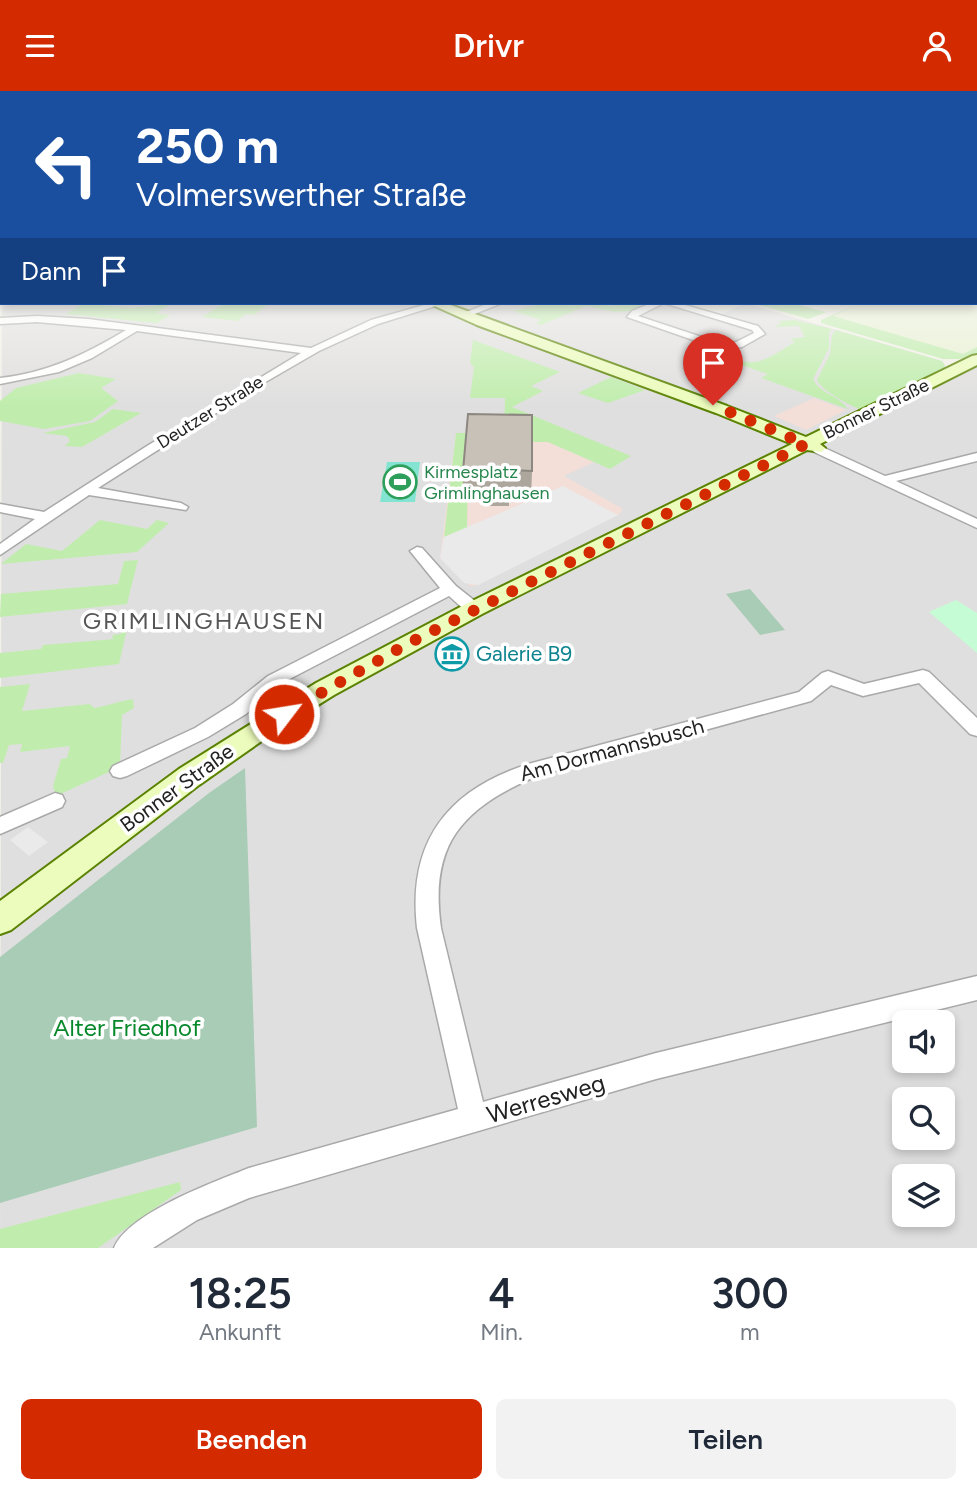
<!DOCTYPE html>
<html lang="de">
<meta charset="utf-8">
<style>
:root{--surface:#fff;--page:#f2f2f3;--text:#1f2937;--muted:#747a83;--accent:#d42a00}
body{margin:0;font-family:Figtree,sans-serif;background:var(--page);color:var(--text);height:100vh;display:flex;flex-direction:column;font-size:26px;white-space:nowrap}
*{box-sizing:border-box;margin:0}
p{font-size:23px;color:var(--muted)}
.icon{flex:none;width:38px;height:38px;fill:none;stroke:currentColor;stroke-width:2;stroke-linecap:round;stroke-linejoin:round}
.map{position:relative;height:1157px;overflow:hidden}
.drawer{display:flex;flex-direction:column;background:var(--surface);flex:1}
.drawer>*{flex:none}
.banner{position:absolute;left:0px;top:0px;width:978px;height:214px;box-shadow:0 4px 10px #0003;background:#1a4fa0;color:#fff;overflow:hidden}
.tools{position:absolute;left:892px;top:919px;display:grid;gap:14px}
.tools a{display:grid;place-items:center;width:63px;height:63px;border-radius:10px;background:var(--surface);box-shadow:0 4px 10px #0003;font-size:35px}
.pin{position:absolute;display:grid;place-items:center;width:60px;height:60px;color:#fff;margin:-72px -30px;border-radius:50% 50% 50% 0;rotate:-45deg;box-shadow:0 0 7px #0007}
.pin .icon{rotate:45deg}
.me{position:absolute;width:77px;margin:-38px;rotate:59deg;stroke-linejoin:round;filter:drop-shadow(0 0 5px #0008)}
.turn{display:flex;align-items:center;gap:24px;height:147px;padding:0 21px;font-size:32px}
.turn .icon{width:91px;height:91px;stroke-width:2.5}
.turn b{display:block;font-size:49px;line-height:60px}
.then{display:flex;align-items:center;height:66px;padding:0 21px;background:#0003;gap:14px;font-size:26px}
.eta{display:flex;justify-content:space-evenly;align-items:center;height:119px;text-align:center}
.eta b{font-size:42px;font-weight:600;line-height:49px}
.button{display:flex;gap:14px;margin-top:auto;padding:14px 21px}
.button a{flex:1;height:80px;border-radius:10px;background:var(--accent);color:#fff;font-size:28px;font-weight:600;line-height:80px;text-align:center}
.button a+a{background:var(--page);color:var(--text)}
header{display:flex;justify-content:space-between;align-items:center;height:91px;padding:0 21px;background:var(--accent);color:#fff;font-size:32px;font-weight:600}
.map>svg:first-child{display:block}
</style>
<header><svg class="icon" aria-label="menu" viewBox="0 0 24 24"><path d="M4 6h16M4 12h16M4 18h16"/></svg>Drivr<svg class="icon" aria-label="person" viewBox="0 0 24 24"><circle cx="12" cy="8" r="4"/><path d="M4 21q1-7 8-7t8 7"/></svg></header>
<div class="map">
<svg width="977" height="1157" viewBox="0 0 977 1157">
<rect width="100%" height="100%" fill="#f2f1e8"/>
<path fill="#e0dfdf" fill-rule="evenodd" d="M2,170V212H693L691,214L722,223L745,212L942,270L945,274L944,278L977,262V1157H0ZM905,931H943V970H905ZM905,1008H943V1046H905ZM905,1085H943V1124H905Z"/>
<g fill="#f3ded8">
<path d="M814,307L846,319L806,339L774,325Z"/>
<path d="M456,342L548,351L594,371L564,385L623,418L618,424L478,494L470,495L440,467Z"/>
</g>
<path fill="#e9f1d4" d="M977,160V256L963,263L832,225L860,212H976Z"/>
<g fill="#c0edad">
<path d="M84,212L130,217L155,215L158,212H173L156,222L170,224L157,232L66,223Z"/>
<path d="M224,212H259L267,214L254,224L246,223L237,230L202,226Z"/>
<path d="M545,212H576L586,214L600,212L611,215L619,212H652L631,220L615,221L586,215L541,234L536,232L541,229L513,220Z"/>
<path d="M752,212H791L826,221L852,212L808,228Z"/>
<path d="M860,212L833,225L963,263L977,256V262L966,268H943L821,232V229Z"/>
<path d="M795,229L832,238L829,241V257L813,288C821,304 836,302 848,318L761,287L768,283L738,273L743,270C760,276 779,260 795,251L790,248L805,246L799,235L775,236L782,231L777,230Z"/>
<path d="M836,239L942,270L945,274L943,279L862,319C851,315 822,300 817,289L830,263L832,244Z"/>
<path d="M473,249L560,281L531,295L543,300L512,316L631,365L610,378L548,351H468L467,437L444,446L456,342H504L505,307H470L474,276L470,272Z"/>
<path d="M79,282L116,288L101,297L118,310L90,330L44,338L0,330V310L16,297Z"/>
<path d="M611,286L645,299L608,312L578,302Z"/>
<path d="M113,318L141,322L82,356L65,355L70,350L67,345L43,342L95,331Z"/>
<path d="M100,429L147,438L157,429L169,432L137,461L1,473L26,453L62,460Z"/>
<path d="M138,469L127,513L0,526L1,503L118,493L124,470Z"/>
<path d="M124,529H129L119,573L0,587V562L41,558L43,554L115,548L112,547L113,544L121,543Z"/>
<path d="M30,593L22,620L90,613L94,617C108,615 119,610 133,608L134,617L122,624L120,676L56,705L53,695L61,668L67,667L70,655L20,661L22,653L9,654L3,672H0V596Z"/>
<path d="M180,1091L181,1099L98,1157H0V1138Z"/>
</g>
<g fill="#a8ccb5">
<path d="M750,498L785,539L760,544L726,503Z"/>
<path d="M245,677L257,1036L0,1112V866L209,702Z"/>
</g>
<path fill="#c6fcd5" d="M956,509L977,522V562L929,521Z"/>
<path fill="#84e4d2" d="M387,371H420L415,411H380Z"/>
<g fill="#eaeaea">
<path d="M563,395L618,424L478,494L464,492L440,467L444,446Z"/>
<path d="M28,736L48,751L29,765L10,749Z"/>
</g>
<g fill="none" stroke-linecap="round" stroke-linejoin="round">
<defs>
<g id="street">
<path d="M431,212L442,213L378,233L319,260L262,293L98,397L181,412L188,416L186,419L89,404L0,464V453L35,428L0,421V413L44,421L147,355L301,262L137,240L92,267L59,281L0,293V287C47,282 86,263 126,239L37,231L0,233V227L37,225L88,228L311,257L371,229Z"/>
<path d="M489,212H502L467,226L459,224Z"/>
<path d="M652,212H678L758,235L765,243L742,256L722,259L627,226L632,220ZM664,212L752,239L754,242L736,251L723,253L638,225Z"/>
<path d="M818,354L885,385L977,362V370L896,390L977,428V437L814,361L812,358Z"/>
<path d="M417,456L422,457L456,495L480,514L482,518L480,522H468L449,505L280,593L246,623L208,646L127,685L120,687L113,685L110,680L113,675L195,637L233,613L268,585L440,497L410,460Z"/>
<path d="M923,579L929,581L977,627V645L970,643L919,592L863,605L831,594L811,610L537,685C462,717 429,753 441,837L483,1011L656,962L977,885V909L656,988L249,1107L197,1129L153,1157H114C128,1122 214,1091 249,1077L458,1018L417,837C407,749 449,697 532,672L799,601L822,582L828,580L864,593Z"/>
<path d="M55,702L62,704L65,710L62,716L0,743V726Z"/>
</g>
<path id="secondary" d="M428,212H445L727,315L806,346L972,265L977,264V274L820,353L825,357L822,361L807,359L482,523L334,604L273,642L199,694L11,839L0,843V810L179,678L316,592L466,513L792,353L716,322L477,234Z"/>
</defs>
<use href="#street" stroke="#a9a9a9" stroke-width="3"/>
<use href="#secondary" stroke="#5a8200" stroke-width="4"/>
<use href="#street" fill="#fff" fill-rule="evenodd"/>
<use href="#secondary" fill="#ecfcbc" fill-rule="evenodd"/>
</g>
<path fill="#aca69d" d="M463,380H532L531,409L509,408V415H485V409L463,408Z"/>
<path fill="#c8c1b7" stroke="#8c8780" stroke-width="2" d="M468,323L532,324V380L510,379V386H485L486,380H463Z"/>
<linearGradient id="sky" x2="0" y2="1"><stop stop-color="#8ebce5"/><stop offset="0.49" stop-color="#f9f9f5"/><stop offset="1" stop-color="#f9f9f5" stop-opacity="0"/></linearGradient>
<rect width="977" height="315" fill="url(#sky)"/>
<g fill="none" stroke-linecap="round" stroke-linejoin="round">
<path stroke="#d42a00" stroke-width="12" stroke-dasharray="0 21.6" d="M284,623L409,552L806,353L713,314"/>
</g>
<defs>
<symbol id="stadium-ring" viewBox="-11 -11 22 22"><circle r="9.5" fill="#fff" stroke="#2e9e5b" stroke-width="1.5"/><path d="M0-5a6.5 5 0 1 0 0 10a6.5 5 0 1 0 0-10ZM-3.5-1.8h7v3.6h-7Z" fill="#2e9e5b"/></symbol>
<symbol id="museum-ring" viewBox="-11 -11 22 22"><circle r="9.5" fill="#fff" stroke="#0f9aa8" stroke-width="1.5"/><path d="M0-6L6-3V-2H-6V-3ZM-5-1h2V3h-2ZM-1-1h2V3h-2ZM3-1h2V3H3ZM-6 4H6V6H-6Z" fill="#0f9aa8"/></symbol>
</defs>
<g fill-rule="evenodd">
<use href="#stadium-ring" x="381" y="372" width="38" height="38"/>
<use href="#museum-ring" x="433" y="544" width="38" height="38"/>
</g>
<g text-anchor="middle" stroke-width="7" stroke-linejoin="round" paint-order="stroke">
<g font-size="18" fill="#222" stroke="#fff">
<text transform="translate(876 318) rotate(-26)" y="6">Bonner Straße</text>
<text transform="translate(210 321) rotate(-32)" y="6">Deutzer Straße</text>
</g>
<g font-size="18" fill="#27864d" stroke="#fff" text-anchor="start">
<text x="424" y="387">Kirmesplatz<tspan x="424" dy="21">Grimlinghausen</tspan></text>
</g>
<g font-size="21" fill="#0d838f" stroke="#fff" text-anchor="start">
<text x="476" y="570">Galerie B9</text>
</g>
<g font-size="21" fill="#222" stroke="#fff">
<text transform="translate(612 659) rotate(-15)" y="7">Am Dormannsbusch</text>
<text transform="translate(177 697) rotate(-36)" y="7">Bonner Straße</text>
</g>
<g font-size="24" letter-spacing="2" fill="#555" stroke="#fff">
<text x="204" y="538">GRIMLINGHAUSEN</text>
</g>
<g font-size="24" fill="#07892b" stroke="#fff">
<text x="127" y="945">Alter Friedhof</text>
</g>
<g font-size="24" fill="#222" stroke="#fff">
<text transform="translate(546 1008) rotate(-16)" y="8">Werresweg</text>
</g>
</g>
</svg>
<div class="tools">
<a><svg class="icon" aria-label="sound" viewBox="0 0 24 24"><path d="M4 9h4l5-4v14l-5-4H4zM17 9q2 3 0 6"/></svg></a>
<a><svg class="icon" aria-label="search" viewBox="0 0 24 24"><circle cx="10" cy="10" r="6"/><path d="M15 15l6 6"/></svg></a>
<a><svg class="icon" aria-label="layers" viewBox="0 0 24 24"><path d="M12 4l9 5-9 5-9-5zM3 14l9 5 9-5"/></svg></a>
</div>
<div class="pin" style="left:713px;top:314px;background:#d93025"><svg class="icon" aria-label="arrive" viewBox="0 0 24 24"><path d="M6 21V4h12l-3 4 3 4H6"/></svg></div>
<svg class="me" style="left:284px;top:623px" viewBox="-20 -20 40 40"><circle r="17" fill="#d42a00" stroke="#fff" stroke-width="3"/><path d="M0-11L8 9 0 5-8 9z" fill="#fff"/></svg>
<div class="banner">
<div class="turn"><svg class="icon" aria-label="left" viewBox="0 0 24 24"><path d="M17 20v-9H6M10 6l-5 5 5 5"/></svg><div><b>250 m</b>Volmerswerther Straße</div></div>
<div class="then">Dann<svg class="icon" aria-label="arrive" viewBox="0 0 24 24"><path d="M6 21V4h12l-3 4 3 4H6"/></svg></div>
</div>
</div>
<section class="drawer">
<div class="eta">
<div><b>18:25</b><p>Ankunft</p></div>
<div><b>4</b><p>Min.</p></div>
<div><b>300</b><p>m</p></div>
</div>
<div class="button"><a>Beenden</a><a>Teilen</a></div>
</section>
